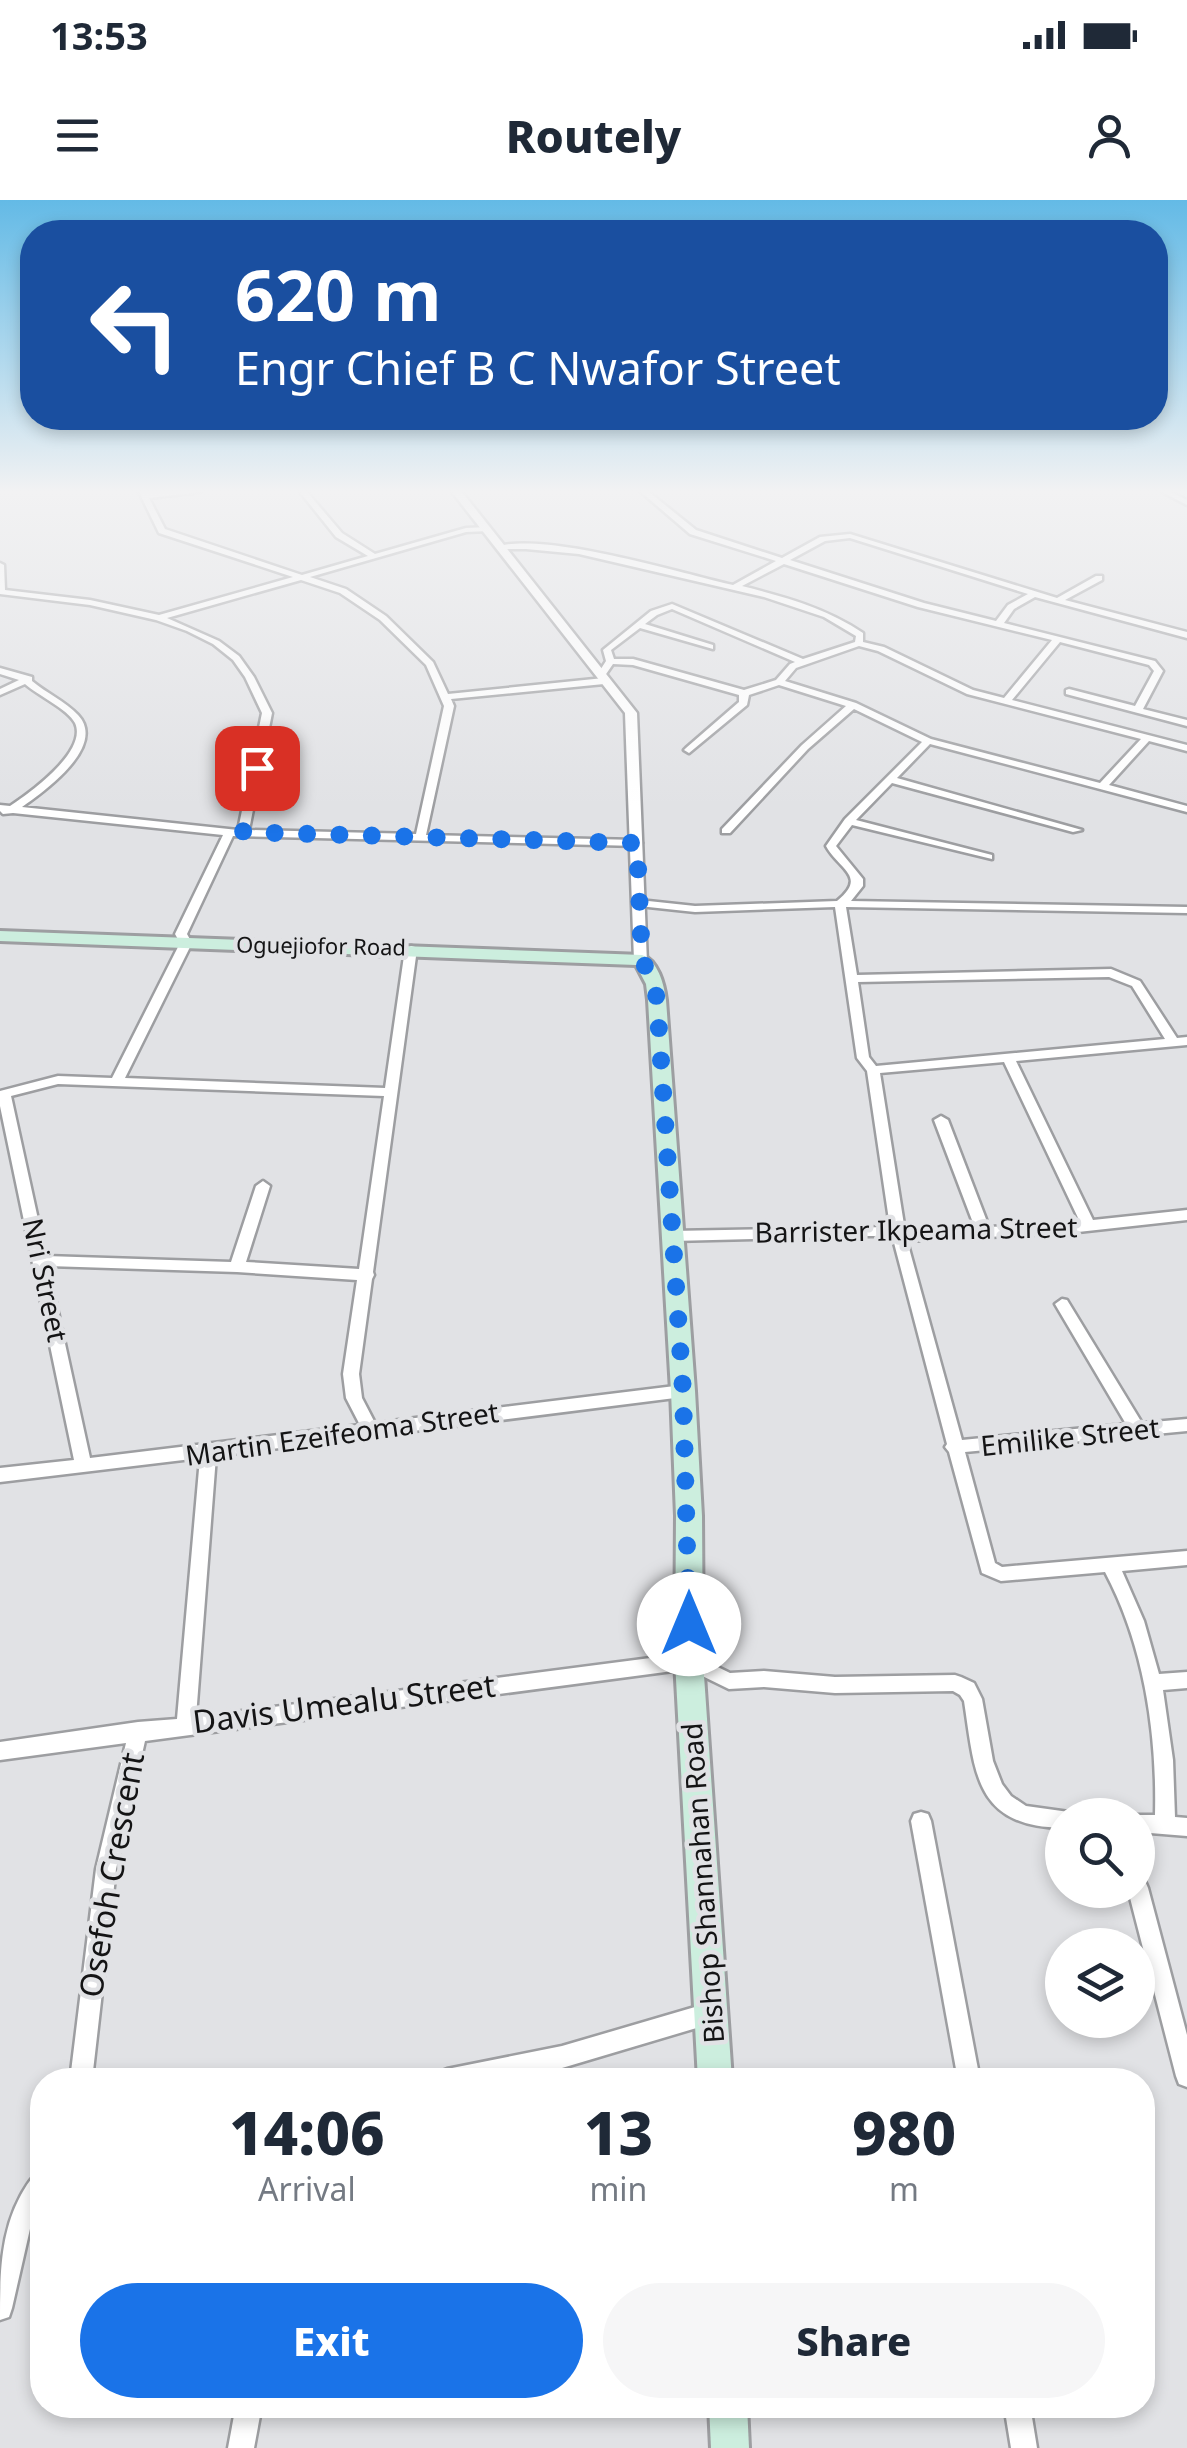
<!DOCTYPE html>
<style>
:root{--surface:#fff;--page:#f6f6f7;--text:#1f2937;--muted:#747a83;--accent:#1a73e8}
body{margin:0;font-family:"Noto Sans",sans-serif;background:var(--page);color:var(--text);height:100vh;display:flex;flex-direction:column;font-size:38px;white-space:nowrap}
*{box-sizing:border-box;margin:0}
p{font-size:32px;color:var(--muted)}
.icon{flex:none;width:55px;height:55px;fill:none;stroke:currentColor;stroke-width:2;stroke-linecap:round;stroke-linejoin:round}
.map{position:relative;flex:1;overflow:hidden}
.drawer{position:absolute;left:30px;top:1868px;width:1125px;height:350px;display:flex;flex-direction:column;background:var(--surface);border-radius:40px;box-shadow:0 5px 15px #0003}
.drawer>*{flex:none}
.guide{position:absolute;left:20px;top:20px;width:1148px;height:210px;border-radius:40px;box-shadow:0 5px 15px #0003;background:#1a4fa0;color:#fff;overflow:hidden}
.tools{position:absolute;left:1045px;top:1598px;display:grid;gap:20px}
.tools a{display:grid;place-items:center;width:110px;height:110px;border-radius:50%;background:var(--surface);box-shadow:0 5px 15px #0003;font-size:50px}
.pin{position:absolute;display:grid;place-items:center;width:85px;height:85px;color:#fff;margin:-42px;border-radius:20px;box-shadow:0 5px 15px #0006}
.me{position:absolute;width:110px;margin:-55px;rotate:0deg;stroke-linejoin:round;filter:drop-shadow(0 0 8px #0008)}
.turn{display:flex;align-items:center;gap:35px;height:210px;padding:0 50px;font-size:45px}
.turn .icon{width:130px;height:130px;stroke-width:2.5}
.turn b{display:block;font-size:70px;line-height:85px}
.eta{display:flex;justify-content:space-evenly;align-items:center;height:170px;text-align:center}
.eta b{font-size:60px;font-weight:800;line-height:70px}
.cta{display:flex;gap:20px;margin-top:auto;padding:20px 50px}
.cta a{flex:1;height:115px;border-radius:60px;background:var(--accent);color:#fff;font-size:40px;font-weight:800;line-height:115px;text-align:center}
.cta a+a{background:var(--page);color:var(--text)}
.status{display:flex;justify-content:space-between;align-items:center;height:70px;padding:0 50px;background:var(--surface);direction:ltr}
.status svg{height:28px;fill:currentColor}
header{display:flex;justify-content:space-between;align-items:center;height:130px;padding:0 50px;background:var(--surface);font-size:45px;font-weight:800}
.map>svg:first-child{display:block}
</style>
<div class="status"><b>13:53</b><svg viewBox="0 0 49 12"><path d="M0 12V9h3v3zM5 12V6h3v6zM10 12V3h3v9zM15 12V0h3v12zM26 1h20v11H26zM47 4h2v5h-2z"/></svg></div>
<header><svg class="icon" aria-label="menu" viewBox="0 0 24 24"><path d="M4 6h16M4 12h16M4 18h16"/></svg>Routely<svg class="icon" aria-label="person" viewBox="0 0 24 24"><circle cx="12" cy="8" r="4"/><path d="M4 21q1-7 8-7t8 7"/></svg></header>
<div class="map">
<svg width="1187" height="2248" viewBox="0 0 1187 2248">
<rect width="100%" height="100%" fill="#e1e2e5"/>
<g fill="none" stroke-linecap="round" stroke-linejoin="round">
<defs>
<g id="minor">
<path d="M139,292H200L149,298L165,329L302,375L368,356L336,337L300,292H307L342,333L375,354L466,328L489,327V331L466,332L310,377L346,389L386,416L433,462L448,494L604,478L608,481L604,484L451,499L454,506L426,635L637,640L642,643L637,646L233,636L187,734L192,743L125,878L385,888L405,749L411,746L415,747L417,749L373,1072L374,1075L372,1079L359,1174L362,1198L375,1223L683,1185L689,1187L691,1191L689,1195L683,1197L216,1256L196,1517L689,1453L730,1473L764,1471L835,1477L955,1475L961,1477L974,1483L982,1499L993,1561L1002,1584L1011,1596L1026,1606L1069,1612L1070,1615H1062V1628C974,1626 975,1572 964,1501L960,1495L953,1491L835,1493L764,1487L729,1489L688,1469L145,1541L116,1669L92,1880H70L96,1669L126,1543L0,1560V1542L138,1522L177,1519L200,1258L0,1282V1268L74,1260L0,906V891L58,876L112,878L180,743L175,734L223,635L13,613L3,614L0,611V605L10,606C30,593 88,551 75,523C68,509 37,495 25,484L0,495V489L19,480L0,474V468L32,477V481C46,493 65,501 78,515C107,546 45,591 22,607L238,630L262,513L245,477L233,460L213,444L187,431L156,420L90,405L0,394V363L4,365L5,390L90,400L159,415L293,377L159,333ZM301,380L340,393L380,420L426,465L444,506L416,634L249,630L272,513L254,477L239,456L219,441L167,418ZM58,884L384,896L359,1069L246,1062L270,986L263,981L256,986L231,1062L46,1056L11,896ZM48,1066L237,1072L357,1080L343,1174L346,1198L360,1225L90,1258Z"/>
<path d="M641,292H649L696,330L782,358L820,337L850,334L1057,398L1096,376H1102V380L1065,400L1187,432V438L1035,397L1014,409L1004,423L1155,461L1163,471L1143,509L1187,520V526L1066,494V490L1069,489L1135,506L1154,471L1149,465L1060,442L1012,500L1187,545V551L1149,541L1109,585L1187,606V612L930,544L897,578L1082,630L1073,632L892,583L856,620L992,655V659L852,625L836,646L863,679V686L851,701L1187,707V713L846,707L857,775L1111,769L1140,781L1177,838L1187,837V845L1016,861L1093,1020L1187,1010V1020L1069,1033L907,1041L962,1240L1126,1224L1055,1104L1062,1099L1067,1100L1142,1223L1187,1219V1231L965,1252L995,1363L1002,1367L1187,1351V1365L1122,1371L1144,1421L1159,1474L1187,1472V1488L1163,1490L1173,1560L1175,1617L1187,1618V1636L1138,1632V1615H1134H1155C1157,1533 1144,1445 1105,1372L1001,1381L982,1373L949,1252L945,1247L947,1244L893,1039L887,1036H868L672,1041L665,1036L672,1031L890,1027L867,871L857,858L835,707L695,712L639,706L633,703L639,700L695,706L837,701C868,676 839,670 826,646L845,619L922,542L854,509L808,549L730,633H722V629L802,545L846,506L779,485L749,495L747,505L689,553L684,550L686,548L739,502V495L633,465L613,464L604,477H598L597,475L606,461L603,450L651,411L672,404L803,459L855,442L856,436L824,417L764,397L579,354L526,349H500L496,347C543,331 681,373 733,385L776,361L690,334ZM850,338L1028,394L1008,405L996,421L924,403L790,360L825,341ZM784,364L918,407L1052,440L1004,498L973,490L884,447L863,442V433C826,408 785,397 742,386ZM672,409L795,462L790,464L776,480L744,490L633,459H614L611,450L640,428L713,449V445L645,424L657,415ZM859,446L878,451L967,494L1141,539L1100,583L931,539L856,503L785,481L796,468ZM1109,777L1132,786L1165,839L876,866L869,857L858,782ZM1004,862L1080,1022L989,1027L948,920L941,916L934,920L975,1028L905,1031L880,873Z"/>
<path d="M1162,292H1171L1187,300V305Z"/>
<path d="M921,1612L928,1614L931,1621L980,1880H958L911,1621L914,1614Z"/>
<path d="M1138,1678L1145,1681L1148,1688L1187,1835V1887L1179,1884L1176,1876L1128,1690H1138Z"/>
<path d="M712,1802L720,1805L723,1813L720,1821L562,1868L502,1880H436L439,1872L447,1869L562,1846Z"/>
<path d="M42,1971V2003L32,2020L12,2108L9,2117L0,2120C0,2077 0,2033 21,1995C27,1985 31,1976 42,1971Z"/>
<path d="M236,2205H262L254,2248H228Z"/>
<path d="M1004,2205H1030L1037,2248H1011Z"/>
</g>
<path id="tertiary" d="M452,292H462L637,513L647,763H637L634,760L625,513Z"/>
<g id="secondary">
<path d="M0,731L642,755C658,761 664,784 666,800L695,1191L702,1316L703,1461L732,1880H698L675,1461L676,1316L671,1191L648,800L646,784L636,765L0,741Z"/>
<path d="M709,2205H747L749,2248H711Z"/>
</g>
</defs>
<use href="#minor" stroke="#9d9ea1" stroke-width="5"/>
<use href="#tertiary" stroke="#9d9ea1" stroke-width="5"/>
<use href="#secondary" stroke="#9d9ea1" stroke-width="6"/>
<use href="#minor" fill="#fff" fill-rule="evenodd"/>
<use href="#tertiary" fill="#fff" fill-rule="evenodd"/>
<use href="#secondary" fill="#cceede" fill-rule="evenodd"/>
</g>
<linearGradient id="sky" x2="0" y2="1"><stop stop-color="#63bae6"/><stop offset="0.48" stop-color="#f2f2f3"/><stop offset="1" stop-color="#f2f2f3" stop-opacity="0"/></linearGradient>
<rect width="1187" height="607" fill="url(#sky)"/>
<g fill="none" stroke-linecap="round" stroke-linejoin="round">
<path stroke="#1a73e8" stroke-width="18" stroke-dasharray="0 32.4" d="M257,568L243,632L637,643L642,760L654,784L657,800L683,1191L689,1424"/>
</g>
<g text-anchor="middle" stroke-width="9" stroke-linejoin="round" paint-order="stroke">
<g font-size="22" fill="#141415" stroke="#e1e2e5">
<text transform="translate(321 746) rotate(1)" y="8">Oguejiofor Road</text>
</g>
<g font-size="28" fill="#141415" stroke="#e1e2e5">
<text transform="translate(916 1030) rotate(-1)" y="10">Barrister Ikpeama Street</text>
<text transform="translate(45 1080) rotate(78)" y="10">Nri Street</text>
<text transform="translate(342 1234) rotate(-8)" y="10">Martin Ezeifeoma Street</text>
<text transform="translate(1070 1237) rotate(-6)" y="10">Emilike Street</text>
<text transform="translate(703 1683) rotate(-94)" y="10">Bishop Shannahan Road</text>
</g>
<g font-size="32" fill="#141415" stroke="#e1e2e5">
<text transform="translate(344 1504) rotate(-7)" y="11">Davis Umealu Street</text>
<text transform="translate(112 1675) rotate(-80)" y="11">Osefoh Crescent</text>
</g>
</g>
</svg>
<div class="tools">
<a><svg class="icon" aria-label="search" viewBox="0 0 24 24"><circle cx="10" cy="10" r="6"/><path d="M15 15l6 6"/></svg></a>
<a><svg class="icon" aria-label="layers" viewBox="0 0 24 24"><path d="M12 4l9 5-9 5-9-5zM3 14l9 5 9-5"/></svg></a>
</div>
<div class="pin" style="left:257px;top:568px;background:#d93025"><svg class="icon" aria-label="arrive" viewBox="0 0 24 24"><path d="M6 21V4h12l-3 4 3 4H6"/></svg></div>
<svg class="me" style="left:689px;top:1424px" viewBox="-20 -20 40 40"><circle r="19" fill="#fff"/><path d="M0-13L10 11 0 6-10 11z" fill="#1a73e8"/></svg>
<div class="guide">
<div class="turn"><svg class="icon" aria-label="left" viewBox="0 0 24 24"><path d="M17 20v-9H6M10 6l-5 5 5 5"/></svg><div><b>620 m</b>Engr Chief B C Nwafor Street</div></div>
</div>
<section class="drawer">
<div class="eta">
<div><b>14:06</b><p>Arrival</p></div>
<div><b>13</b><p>min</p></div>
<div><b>980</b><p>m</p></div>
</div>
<div class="cta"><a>Exit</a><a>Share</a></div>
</section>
</div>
